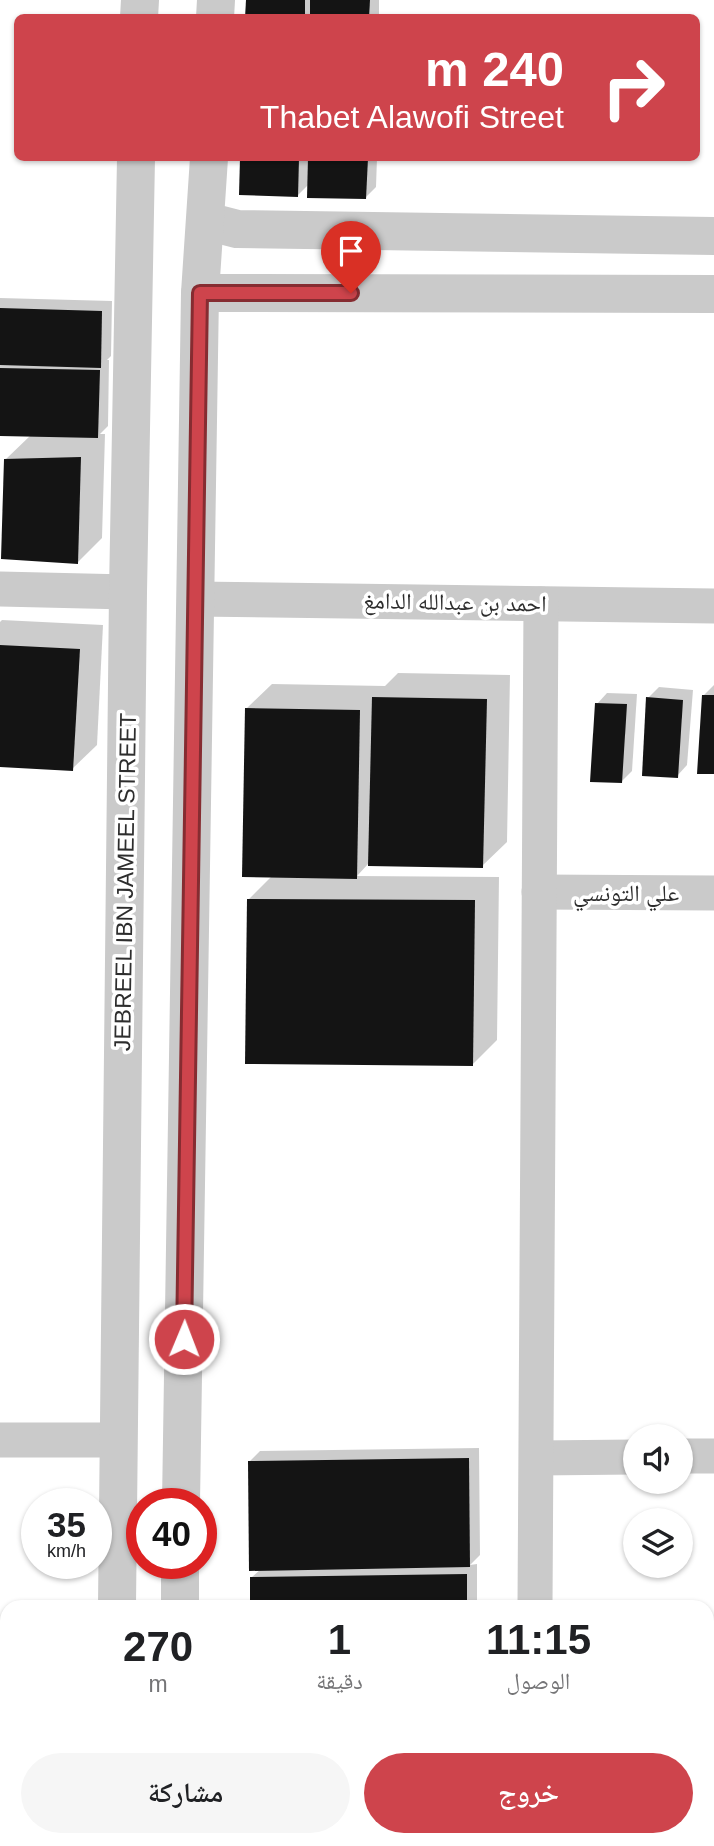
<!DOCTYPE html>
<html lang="ar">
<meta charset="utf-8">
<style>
:root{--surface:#fff;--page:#f6f6f6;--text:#202124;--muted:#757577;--accent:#ce444c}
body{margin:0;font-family:Arial,"Noto Naskh Arabic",sans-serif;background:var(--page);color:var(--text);direction:rtl;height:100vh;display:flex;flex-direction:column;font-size:26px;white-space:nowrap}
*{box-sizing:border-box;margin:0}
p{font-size:23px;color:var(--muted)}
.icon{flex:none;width:38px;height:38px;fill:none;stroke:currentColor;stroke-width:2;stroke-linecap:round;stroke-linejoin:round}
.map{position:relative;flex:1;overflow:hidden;direction:ltr}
.sheet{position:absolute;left:0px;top:1600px;width:714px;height:247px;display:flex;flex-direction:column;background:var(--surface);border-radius:21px 21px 0 0;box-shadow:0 2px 5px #0004;direction:rtl}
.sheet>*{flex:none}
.guide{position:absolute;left:14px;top:14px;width:686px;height:147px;border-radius:10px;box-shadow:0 2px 5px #0004;direction:rtl;background:#ce444c;color:#fff;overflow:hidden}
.tools{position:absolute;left:623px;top:1424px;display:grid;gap:14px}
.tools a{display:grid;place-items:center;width:70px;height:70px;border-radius:50%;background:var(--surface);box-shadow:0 2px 5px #0004;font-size:35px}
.speed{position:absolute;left:21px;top:1488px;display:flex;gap:14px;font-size:35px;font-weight:700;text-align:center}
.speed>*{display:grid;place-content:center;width:91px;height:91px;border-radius:50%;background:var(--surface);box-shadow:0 2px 5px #0004;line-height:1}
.speed small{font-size:18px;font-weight:400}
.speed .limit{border:10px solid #d22;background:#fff;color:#111}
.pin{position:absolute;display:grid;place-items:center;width:60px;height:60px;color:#fff;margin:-72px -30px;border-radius:50% 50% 50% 0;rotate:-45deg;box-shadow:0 0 7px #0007}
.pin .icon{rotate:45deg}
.me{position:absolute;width:77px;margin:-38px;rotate:1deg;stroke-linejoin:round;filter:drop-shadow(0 0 5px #0008)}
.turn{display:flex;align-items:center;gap:24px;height:147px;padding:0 21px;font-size:32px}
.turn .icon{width:91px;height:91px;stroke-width:2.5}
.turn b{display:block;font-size:49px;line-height:60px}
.eta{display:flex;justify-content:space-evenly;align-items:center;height:119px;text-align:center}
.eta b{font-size:42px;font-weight:600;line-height:49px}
.button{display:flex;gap:14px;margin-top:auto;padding:14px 21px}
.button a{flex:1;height:80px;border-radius:42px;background:var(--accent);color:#fff;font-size:28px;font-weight:600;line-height:80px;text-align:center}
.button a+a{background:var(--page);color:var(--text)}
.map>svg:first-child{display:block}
</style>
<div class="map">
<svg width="714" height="1846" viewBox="0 0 714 1846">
<rect width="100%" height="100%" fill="#fff"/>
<g fill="#0003">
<path d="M248,0H379V18H247Z"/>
<path d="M242,158H377L376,187L366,197L309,184L298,195L241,194Z"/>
<path d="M0,298L112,301L111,356L107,360H109L108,426L100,434H105L102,538L78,562L6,459L31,435L0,434Z"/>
<path d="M2,620L103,625L97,745L72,769L0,765V622Z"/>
<path d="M398,673L510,675L507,842L482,866L368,864L357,876L499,877L497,1040L472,1065L249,899L273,875L247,708L272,684L385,686Z"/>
<path d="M714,685V773L703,696Z"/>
<path d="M659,687L693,690L687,765L677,776L648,698Z"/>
<path d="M607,693L637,694L632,771L622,781L597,704Z"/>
<path d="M479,1448L480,1555L470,1565L477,1564V1606H252V1577L261,1569L249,1462L260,1451Z"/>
</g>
<g fill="#141414">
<path d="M246,0H305V18H245Z"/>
<path d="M310,0H370L369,18H310Z"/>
<path d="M240,158H299L298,197L239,195Z"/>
<path d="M308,158H368L366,199L307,198Z"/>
<path d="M0,308L102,311L101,368L0,365Z"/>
<path d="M0,368L100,370L98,438L0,436Z"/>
<path d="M81,457L78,564L1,559L4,459Z"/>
<path d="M0,645L80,649L73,771L0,767Z"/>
<path d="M702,695H714V774H697Z"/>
<path d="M372,697L487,699L483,868L368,866Z"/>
<path d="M646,697L683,700L678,778L642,776Z"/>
<path d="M595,703L627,704L622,783L590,782Z"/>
<path d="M245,708L360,710L357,879L242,877Z"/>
<path d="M247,899L475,900L473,1066L245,1064Z"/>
<path d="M469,1458L470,1567L249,1571L248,1461Z"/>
<path d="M467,1574V1606H250V1577Z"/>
</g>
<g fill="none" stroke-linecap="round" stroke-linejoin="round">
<g stroke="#cacaca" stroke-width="35">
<path d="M0,589L128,592"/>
<path d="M195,599L714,606"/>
<path d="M539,892L714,893"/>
<path d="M0,1440H119"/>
<path d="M681,1456H714"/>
<path d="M537,1458L635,1457"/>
<path d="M535,1606L541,604"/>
</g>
<g stroke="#cacaca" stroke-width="38">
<path d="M139,18L140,0"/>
<path d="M215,18L216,0"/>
<path d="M206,221L237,229L714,236"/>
<path d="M200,293L714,294"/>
<path d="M181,1503L200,293L209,158"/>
<path d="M117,1606L128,592L136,158"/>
<path d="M180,1606V1563"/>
<path d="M707,1833H714"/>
<path d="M0,1834H7"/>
</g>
</g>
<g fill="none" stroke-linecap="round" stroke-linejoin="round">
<defs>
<path id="route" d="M184,1339L200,293H351"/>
</defs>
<use href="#route" stroke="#862c31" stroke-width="18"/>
<use href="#route" stroke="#ce444c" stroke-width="12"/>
</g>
<g text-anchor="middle" stroke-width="7" stroke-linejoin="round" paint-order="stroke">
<g font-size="23" fill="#2d2d2d" stroke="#fff">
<text transform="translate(455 602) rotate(1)" y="8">احمد بن عبدالله الدامغ</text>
<text transform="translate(125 882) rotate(-89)" y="8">JEBREEL IBN JAMEEL STREET</text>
<text x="626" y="901">علي التونسي</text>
</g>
</g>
</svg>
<div class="tools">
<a><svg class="icon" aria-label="sound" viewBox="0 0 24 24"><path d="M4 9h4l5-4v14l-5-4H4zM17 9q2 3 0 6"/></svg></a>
<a><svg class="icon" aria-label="layers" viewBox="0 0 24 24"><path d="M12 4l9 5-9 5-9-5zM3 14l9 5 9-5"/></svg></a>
</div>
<div class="speed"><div>35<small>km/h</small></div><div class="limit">40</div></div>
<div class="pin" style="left:351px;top:293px;background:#d93025"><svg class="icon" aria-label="arrive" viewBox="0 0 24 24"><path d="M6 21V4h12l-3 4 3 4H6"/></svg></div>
<svg class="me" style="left:184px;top:1339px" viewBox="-20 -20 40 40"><circle r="17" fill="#ce444c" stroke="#fff" stroke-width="3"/><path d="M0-11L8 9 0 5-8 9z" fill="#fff"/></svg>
<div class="guide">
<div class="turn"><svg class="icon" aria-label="right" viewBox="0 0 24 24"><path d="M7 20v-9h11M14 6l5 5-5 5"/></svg><div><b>240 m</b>Thabet Alawofi Street</div></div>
</div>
<section class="sheet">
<div class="eta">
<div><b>11:15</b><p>الوصول</p></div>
<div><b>1</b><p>دقيقة</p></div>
<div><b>270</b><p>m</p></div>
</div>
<div class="button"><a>خروج</a><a>مشاركة</a></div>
</section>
</div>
